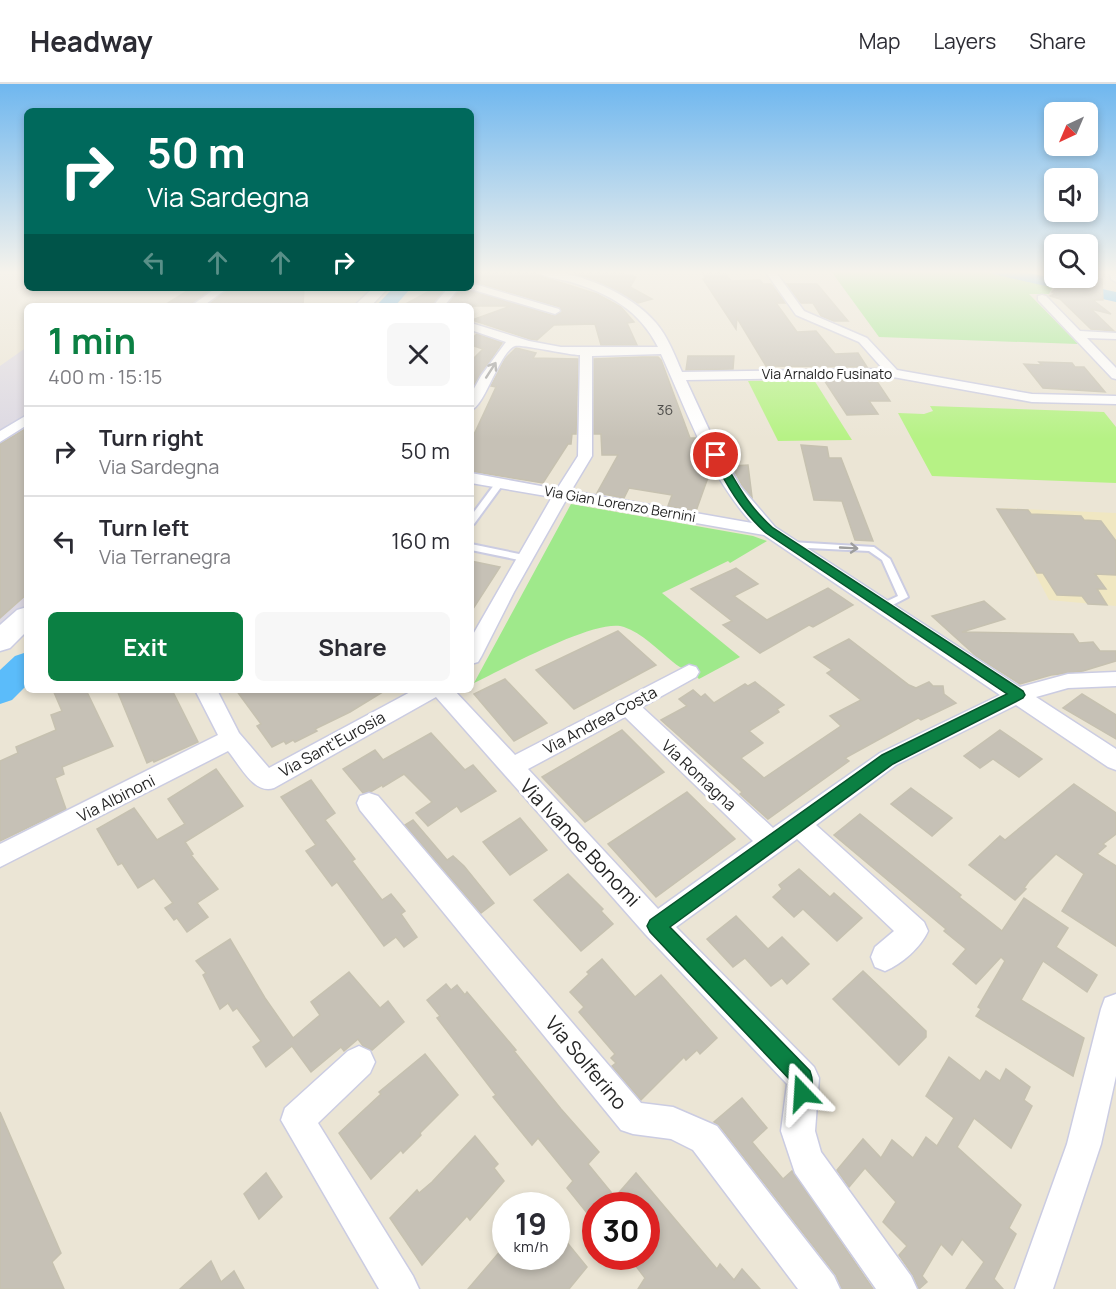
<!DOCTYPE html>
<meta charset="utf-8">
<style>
:root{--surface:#fff;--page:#f7f7f7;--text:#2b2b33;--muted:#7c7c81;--line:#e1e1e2;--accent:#0b8043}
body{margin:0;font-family:Manrope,sans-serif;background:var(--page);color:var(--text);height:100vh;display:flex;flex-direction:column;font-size:22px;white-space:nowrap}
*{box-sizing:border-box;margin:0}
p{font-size:20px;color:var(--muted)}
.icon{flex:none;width:33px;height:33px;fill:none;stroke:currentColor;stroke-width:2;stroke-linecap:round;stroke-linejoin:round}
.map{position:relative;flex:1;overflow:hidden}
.side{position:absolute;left:24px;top:219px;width:450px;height:390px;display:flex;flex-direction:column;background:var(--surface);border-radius:9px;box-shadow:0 3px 9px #0003}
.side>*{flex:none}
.banner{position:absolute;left:24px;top:24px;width:450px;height:183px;border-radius:9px;box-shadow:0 3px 9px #0003;background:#00695c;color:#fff;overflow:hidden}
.needle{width:39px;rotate:224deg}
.fabs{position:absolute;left:1044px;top:18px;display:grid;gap:12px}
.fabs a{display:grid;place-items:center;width:54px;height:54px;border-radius:9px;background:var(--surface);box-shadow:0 3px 9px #0003;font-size:30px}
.speed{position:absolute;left:492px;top:1108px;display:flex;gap:12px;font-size:30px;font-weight:700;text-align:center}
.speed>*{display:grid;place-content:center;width:78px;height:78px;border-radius:50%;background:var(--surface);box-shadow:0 3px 9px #0003;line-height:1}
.speed small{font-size:15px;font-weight:400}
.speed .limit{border:9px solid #d22;background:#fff;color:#111}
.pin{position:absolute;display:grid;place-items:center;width:51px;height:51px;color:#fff;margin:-26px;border:3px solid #fff;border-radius:50%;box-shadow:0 2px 6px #0007}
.me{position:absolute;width:66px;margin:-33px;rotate:340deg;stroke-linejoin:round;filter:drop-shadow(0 0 4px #0008)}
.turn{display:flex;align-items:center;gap:21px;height:126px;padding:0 24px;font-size:27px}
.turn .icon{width:78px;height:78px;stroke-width:2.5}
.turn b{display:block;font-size:42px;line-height:51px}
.lanes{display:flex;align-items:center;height:57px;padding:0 24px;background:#0003;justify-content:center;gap:30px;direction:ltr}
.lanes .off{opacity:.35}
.round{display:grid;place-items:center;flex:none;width:63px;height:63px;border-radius:9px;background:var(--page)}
.overview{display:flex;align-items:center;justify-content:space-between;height:102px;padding:0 24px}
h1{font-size:36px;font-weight:700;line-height:45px;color:var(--accent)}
.action{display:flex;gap:12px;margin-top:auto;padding:12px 24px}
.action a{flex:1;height:69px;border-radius:9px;background:var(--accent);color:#fff;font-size:24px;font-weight:700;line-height:69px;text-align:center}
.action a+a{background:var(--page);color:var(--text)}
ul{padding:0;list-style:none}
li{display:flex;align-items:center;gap:18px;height:90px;padding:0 24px;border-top:2px solid var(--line)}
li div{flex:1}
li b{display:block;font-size:22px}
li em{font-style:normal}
header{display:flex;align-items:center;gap:36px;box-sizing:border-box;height:84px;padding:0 30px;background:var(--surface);border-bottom:2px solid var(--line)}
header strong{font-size:28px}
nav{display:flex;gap:33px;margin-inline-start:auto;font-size:21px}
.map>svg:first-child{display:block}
</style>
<header>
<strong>Headway</strong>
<nav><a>Map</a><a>Layers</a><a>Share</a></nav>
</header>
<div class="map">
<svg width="1116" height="1205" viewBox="0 0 1116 1205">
<rect width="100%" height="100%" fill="#ebe5d5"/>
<path fill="#dcd8e2" d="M27,263V523L0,547V282Z"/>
<path fill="#f0e7c2" d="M1001,424L1116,429V522L1049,516Z"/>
<g fill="#9fe98b">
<path d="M831,187H982L1054,200L1049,210H1029L1078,260L879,253Z"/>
<path d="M571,420L753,452L767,457L730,479L728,477L662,509L740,573L699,595C692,587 682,586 673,578C658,566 642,549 624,543C597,533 502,586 474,599Z"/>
</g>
<g fill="#b6f285">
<path d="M814,296L852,356L778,357L748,297Z"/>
<path d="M930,322L1104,328L1116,343V399L932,392L898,329L924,330L933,327Z"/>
</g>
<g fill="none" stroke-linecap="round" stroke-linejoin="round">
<g fill="#5bbcfa" fill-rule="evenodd">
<path d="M991,187H1020L1116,208V218L993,190Z"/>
<path d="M393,204H411L395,222H376Z"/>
<path d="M27,568V601L12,616L0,620V586L15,572Z"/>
</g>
</g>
<g fill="#c6c1b6" stroke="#c6c1b0" stroke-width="1.5">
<path d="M480,187H534L543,193L597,210L621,223L634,238L627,239L637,261H601L595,240L554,241L537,256L530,255L472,236L511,222H447L461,204H465L554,232L562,228L560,223L471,197V193Z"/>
<path d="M561,187H614L636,193L630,203L652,215L638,219L602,199Z"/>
<path d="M701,187H724L731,197L760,196L763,200H771L785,219H776L797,248L816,247L835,270L858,269L867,283L766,282L737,234L736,245L703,195H706Z"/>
<path d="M1090,194L1102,195L1103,216H1093L1111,230L1091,225L1114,247L1091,245L1060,215L1050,212L1055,210L1052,208L1060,199L1066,205Z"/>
<path d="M787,200H817L848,237H834L821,232L813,219H801Z"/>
<path d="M192,204H212L189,222H163Z"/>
<path d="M230,204H304L303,222H207Z"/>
<path d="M435,204H445L431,222H402Z"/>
<path d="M477,250L502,259L474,301H471V277L483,265L471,261V255Z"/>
<path d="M516,264L536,269L533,274L578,275L576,350H572L571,360H568L543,399L471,387V357L496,303L491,302L505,275Z"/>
<path d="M688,272H734L733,285L686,286Z"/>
<path d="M642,273H658L661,276L690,354H696L711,385L696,427L668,422L672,411L629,404L624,414L597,409L618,371H602L601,350H594V275Z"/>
<path d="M1039,278L1072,279L1075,283H1084L1105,308L1043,304L1024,280L1042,281Z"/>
<path d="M824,296H876L890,317H869L878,330L847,331Z"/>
<path d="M27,344V510L0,534V360Z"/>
<path d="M801,361L827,363L829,374H841L873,457L855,456L842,417L814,416Z"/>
<path d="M748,381L752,413L742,401L732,382Z"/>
<path d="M997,425L1028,426L1031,430L1081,432L1084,436L1101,437L1116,457V491L1095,490L1106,505H1097L1107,521L1088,520L1082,512L1057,511L1043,489H1037Z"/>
<path d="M471,477L500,483L471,528Z"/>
<path d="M736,484L758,500L734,512L767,536L828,504L853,521L813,543L809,541L760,569L723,541L732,537L691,505Z"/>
<path d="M984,517L1005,535L962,548L1073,550L1079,559L1093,558L1100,567H1116V577L1083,587L1051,591L1020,600L976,572L932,532Z"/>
<path d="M618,547L656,581L574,625L536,586Z"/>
<path d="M849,555L909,601L916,604L929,598L933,602H943L944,610L956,619L921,636L918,634L845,674L849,677L768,735L740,710L742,708L661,636L687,622L679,615L693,606L701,613L705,610L714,619L745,600L748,602L755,598L784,621L777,625L779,628L749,647L763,659L741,674L764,694L841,642L830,632L861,616L827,589L832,586L814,573Z"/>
<path d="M505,595L547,639L514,657L474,610Z"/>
<path d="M53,606H86L113,662L62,683L64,690L55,694L66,725L0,757V677L18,669L16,663L56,646L51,631L62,627Z"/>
<path d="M117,606H172L198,658L154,678L153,676L147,679Z"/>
<path d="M236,606H386L350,628L315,645L317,647L295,658L293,656L286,660L284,657L272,663L257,642L261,640Z"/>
<path d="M1082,610L1116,631V655L1063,624Z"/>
<path d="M622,646L664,688L585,738L542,693Z"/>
<path d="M1000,646L1042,675L1019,693L993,675L980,684L964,672Z"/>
<path d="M431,649L465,686L473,681L496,707L461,728L457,722L428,742L416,729L432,718L404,690L383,703L382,701L372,707L363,709L343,685L375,666L383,676Z"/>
<path d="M216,685L243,722L185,758L193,770L191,771L218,805L197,819L208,833L187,848L177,834L174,836L165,824L173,819L154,794L138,804L122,779L118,781L97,745L134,724L157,756L185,740L168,715Z"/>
<path d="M311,696L335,729L325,736L355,775L352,777L382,816L391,810L405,827L401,830L417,853L404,863L396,853L384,862L337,798L332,802L306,767L316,761L281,713Z"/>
<path d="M1074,700L1116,729V750L1103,760L1106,762L1097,770L1116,782V862L1062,827L1084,790L1056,770L1029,797L1024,804L1026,805L1015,816L969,781L1000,752L1005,756Z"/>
<path d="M911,704L952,734L932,752L891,720Z"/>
<path d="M687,708L735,755L656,813L608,760Z"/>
<path d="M860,730L961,811L959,813L1002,847L1024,814L1068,844L1056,863L1097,891L1087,908L1043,877L1021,916L1084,954L1073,992L976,932L981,925L978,923L1005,877L1001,873L976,900L953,880L966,865L944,847L946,845L834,751Z"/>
<path d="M520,734L547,766L510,791L483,758Z"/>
<path d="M413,736L447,776L453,772L464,782L494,819L481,829L405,741Z"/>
<path d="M799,785L830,813L834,809L862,834L837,857L803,825L794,833L773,813L782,805L779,801Z"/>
<path d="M568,790L603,825L601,827L613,840L581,867L534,816Z"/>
<path d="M736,832L768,865L782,853L809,880L787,900L782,894L771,902L745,874L733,883L707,855Z"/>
<path d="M230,855L265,914L293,954L320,931L311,918L349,888L380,924L388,917L404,938L372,966L363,962L358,955L344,967L341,963L311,988L292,962L266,983L253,963L261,957L237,924L233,927L228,919L220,925L203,891L206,889L196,877Z"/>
<path d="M602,875L635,913L661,891L717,954L700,970L697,966L686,976L684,973L641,1016L612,982L616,979L611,974L615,970L579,928L584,923L570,908L589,890L587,888Z"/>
<path d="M863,887L926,947V953L899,981L833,915Z"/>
<path d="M446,900L451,906L457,901L465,911L467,908L516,966L514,967L561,1025L599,1068L588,1080L615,1113L636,1089L717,1185L720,1180L734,1196L742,1185L760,1205H638L645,1194L629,1173H646V1122H596V1140L567,1104L573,1097L538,1054L532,1061L493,1013L496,1011L437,934L440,932L427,916Z"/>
<path d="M425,970L458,1011L420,1049L421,1051L403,1069L401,1066L371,1095L339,1049L381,1010L379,1008Z"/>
<path d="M949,973L980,997L986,987L1000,997L1006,985L1030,1003L1024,1016L1032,1022L1011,1064L974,1034L957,1063L1021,1121L1009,1144L1016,1150L994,1195L1003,1205H966L984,1178L962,1155L952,1171L941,1160L922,1192L927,1198L919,1205L913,1191L899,1171L907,1162L883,1138L896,1118L865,1084L849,1103L837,1086L863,1055L881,1074L892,1056L913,1074L926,1053L937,1062L954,1034L926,1012Z"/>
<path d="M742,1014L767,1044L752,1058L783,1095L792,1087L873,1205H842L836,1191L719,1041L714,1038Z"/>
<path d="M0,1028L61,1169L52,1178L64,1205H0Z"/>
<path d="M475,1052L498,1080L494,1084L504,1097L470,1136L467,1132L422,1181L390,1134L417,1106L419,1109L432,1098Z"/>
<path d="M266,1089L282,1113L259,1135L244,1110Z"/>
<path d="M556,1145L587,1183L569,1205H468L502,1165L506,1173H556Z"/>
<path d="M211,1177L221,1198L234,1187L244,1205H180Z"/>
</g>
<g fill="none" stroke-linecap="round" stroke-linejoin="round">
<defs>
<g id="service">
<path d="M497,397H503L504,399L474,440H471V432Z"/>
<path d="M791,458L874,463L890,475L908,513L885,525H879L877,523L879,521L898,512L882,476L869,467L788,463V459Z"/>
<path d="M471,460L524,471L528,474L524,477L471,466Z"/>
</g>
<g id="minor">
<path d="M536,187C575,185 631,209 656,239C668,253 675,272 682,288L883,285L859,258L796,231L765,187H775L804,227L867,254L897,286L1032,310L1116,312V320L1032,318L893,293L686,296L711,350L740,402L775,443L1020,603L1068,590L1116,588V602L1068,604L1036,613L1116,665V686L1108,683L1016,621L896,681L816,741L924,838L928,847C921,863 902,880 885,887L875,883L871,873L875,863L894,847L797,755L676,843L814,983L819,994L815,1047L821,1068L911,1192L917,1205H876L795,1089L781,1047L787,1000L646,851L436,613L274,704C254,711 240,681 228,667L0,783V760L218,651L195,606H217L239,649L269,684L414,606H454L515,671L689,581L696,583L699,588L696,593L642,623L773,744L880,669L1000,611L764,451L566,416L514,508L481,573L478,578L471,580V554L552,413L471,399V389L557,405L578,372L580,271C568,271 521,260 515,262C499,268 485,322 471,326V310L481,292L506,258L471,246V239L529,257L561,263H658C639,226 610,210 571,198C560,195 545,194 536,187ZM661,270C687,327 709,392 752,439L571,407L592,372V272ZM625,633L753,757L658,825L528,685Z"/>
<path d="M1110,187H1116V198L1111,195Z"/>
<path d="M471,199L559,225L560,227L555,230L467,204H471Z"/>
<path d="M216,204H228L203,222H191Z"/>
<path d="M448,204H459L444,222H433Z"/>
<path d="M1042,211L1046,212L1080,247L1116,249V255L1087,254L1116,284V295L1112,294L1038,216V212Z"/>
<path d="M27,331V341L0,358V347Z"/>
<path d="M369,709L378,712L641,1019L673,1023L717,1042L834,1192L840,1205H798L693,1066L671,1055L633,1050L621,1046L360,726L357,719L360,712Z"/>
<path d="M1116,910V992L1101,1060L1053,1205H1015L1067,1060L1101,925L1105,914Z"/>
<path d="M359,962L370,967L375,978L370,989L318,1039L413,1192L419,1205H379L281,1036L285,1024L348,967Z"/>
</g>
<g id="secondary">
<path d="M373,204H388L371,222H354Z"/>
<path d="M27,523V547L10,564L0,567V541L17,526Z"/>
</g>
</defs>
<use href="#service" stroke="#cbcce2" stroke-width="4"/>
<use href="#minor" stroke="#cbcce2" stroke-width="3"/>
<use href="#secondary" stroke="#cbcce2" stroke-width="3"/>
<use href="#service" fill="#fff" fill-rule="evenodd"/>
<use href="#minor" fill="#fff" fill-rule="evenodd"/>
<use href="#secondary" fill="#fff" fill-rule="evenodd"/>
</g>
<defs><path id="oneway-shaft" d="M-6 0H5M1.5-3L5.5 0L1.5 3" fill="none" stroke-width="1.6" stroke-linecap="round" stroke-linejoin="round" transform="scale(1.5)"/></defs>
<g stroke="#9d9d9d">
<use href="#oneway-shaft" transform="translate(491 286) rotate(-57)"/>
<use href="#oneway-shaft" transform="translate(849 464) rotate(3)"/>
</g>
<linearGradient id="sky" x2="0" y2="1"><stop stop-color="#6fb7ef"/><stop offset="0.53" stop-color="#f6f3ec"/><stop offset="1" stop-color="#f6f3ec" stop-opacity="0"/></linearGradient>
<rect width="1116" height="355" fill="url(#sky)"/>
<path fill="#0b8043" stroke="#07532c" stroke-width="1.5" d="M713,369H719C737,399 746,420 773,444L1023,607L1025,611L1023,614L893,680L670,843L810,987C814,997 813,1006 809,1016L802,1019L794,1016L791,1009L792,998L650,848L647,842L650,836L882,671L1007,610L766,449C741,427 726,400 711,371Z"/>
<g text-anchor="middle" stroke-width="6" stroke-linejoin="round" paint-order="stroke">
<g font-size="14" fill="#262626" stroke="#fff">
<text x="827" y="295">Via Arnaldo Fusinato</text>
<text transform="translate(620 420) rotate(10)" y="5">Via Gian Lorenzo Bernini</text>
</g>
<g font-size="14" fill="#4e4d4a">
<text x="665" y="331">36</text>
</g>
<g font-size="16" fill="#262626" stroke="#fff">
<text transform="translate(600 636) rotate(-28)" y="6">Via Andrea Costa</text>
<text transform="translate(332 660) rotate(-29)" y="6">Via Sant'Eurosia</text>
<text transform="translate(699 691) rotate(43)" y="6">Via Romagna</text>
<text transform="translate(116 714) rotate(-27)" y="6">Via Albinoni</text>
</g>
<g font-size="20" fill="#262626" stroke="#fff">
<text transform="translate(580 759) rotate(47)" y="7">Via Ivanoe Bonomi</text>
<text transform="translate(586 979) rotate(50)" y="7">Via Solferino</text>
</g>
</g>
</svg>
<div class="fabs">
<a><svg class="needle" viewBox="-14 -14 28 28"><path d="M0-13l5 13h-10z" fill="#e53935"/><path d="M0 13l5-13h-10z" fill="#7c7c81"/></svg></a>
<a><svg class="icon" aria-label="sound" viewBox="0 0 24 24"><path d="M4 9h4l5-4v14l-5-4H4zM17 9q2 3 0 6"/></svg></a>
<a><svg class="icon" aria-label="search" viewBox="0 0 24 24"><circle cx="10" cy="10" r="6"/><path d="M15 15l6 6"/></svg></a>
</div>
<div class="speed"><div>19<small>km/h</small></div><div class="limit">30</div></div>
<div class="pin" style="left:716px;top:371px;background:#d93025"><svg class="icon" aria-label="arrive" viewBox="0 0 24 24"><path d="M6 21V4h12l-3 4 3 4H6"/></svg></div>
<svg class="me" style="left:802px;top:1009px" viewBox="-20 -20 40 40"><path d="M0-17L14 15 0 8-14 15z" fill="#0b8043" stroke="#fff" stroke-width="4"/></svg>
<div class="banner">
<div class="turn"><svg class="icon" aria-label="right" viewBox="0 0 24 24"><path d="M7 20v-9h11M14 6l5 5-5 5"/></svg><div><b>50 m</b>Via Sardegna</div></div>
<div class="lanes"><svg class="icon off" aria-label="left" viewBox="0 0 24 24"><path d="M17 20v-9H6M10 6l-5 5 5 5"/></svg><svg class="icon off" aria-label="ahead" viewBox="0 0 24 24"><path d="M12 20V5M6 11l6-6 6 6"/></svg><svg class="icon off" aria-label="ahead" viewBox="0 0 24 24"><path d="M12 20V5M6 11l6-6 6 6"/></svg><svg class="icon" aria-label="right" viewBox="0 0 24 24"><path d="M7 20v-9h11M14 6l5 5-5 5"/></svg></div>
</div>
<section class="side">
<div class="overview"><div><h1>1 min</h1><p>400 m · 15:15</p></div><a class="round"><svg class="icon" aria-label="close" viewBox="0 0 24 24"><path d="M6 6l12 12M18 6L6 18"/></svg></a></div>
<ul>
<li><svg class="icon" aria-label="right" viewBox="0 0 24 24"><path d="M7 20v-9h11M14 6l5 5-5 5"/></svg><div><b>Turn right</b><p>Via Sardegna</p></div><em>50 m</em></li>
<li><svg class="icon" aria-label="left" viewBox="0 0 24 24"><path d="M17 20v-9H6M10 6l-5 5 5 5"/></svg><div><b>Turn left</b><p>Via Terranegra</p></div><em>160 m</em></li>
</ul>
<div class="action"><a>Exit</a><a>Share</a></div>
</section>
</div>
